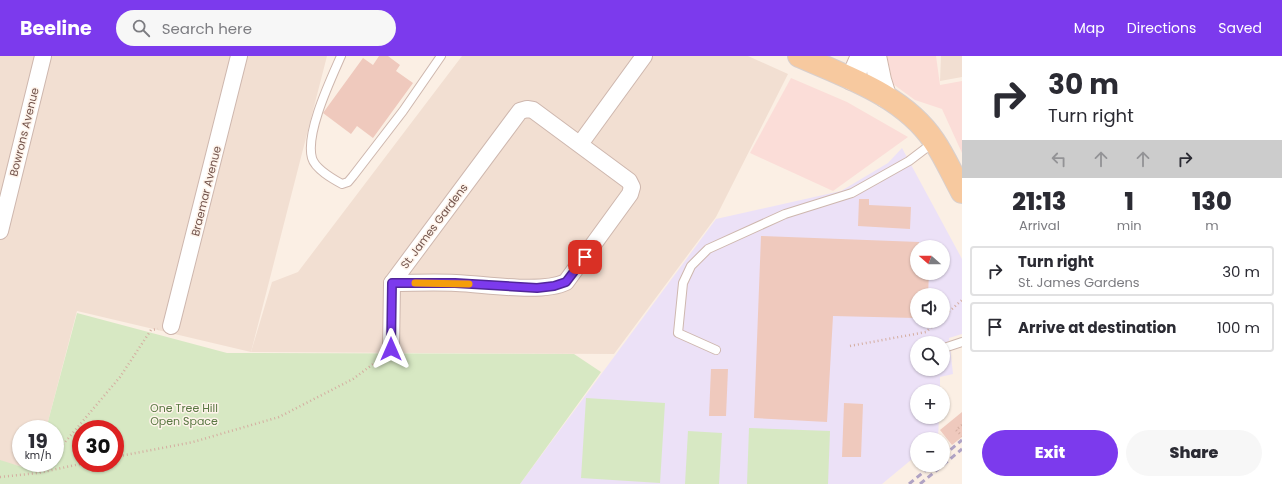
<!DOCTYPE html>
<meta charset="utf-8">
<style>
:root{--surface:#fff;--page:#f7f7f7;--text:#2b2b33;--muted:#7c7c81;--line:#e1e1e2;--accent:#7c3aed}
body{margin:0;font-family:Poppins,sans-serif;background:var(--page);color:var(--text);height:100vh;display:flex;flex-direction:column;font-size:15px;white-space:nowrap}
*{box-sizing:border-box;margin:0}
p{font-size:13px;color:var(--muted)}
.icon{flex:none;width:22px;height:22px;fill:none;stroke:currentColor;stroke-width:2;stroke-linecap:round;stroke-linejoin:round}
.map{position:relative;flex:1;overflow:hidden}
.side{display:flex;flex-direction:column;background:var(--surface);width:320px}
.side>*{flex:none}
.guide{background:#fff;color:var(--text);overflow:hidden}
.needle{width:26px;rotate:290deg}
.controls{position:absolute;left:910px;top:184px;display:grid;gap:8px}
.controls a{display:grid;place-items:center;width:40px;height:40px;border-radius:50%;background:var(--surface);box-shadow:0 1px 3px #0004;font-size:20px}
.speed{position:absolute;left:12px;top:364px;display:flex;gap:8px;font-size:20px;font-weight:700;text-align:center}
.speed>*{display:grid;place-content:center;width:52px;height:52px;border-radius:50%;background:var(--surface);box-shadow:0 1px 3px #0004;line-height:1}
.speed small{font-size:10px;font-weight:400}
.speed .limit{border:6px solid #d22;background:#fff;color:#111}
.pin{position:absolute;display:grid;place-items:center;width:34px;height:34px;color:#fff;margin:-17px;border-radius:8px;box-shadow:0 2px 6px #0006}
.me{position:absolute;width:44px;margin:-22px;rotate:0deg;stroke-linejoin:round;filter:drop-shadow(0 0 3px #0008)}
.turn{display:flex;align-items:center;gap:14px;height:84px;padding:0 20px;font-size:18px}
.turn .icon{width:52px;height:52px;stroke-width:2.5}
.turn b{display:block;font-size:28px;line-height:34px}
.lanes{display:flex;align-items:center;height:38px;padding:0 20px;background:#0003;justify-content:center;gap:20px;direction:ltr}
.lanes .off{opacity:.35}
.eta{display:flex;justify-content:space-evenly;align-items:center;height:68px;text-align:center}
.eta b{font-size:24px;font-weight:800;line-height:28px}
.button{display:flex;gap:8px;margin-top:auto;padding:8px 20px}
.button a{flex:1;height:46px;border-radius:24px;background:var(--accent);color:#fff;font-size:16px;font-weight:800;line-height:46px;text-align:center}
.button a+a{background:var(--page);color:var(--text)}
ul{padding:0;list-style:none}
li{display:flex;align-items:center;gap:12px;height:50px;margin:0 8px 6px;padding:0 12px;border:2px solid var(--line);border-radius:4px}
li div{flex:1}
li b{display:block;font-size:15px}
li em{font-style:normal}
header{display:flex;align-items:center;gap:24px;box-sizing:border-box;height:56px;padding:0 20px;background:var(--accent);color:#fff}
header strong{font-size:19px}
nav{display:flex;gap:22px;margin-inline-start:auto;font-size:14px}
.search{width:280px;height:36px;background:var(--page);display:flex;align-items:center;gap:10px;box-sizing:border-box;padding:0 14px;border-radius:22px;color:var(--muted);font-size:15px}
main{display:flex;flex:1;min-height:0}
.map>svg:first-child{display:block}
</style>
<header>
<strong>Beeline</strong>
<div class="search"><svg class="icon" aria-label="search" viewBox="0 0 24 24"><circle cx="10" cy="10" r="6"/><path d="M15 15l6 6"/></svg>Search here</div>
<nav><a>Map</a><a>Directions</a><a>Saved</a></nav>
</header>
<main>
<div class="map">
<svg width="962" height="428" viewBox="0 0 962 428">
<rect width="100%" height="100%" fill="#fbefe4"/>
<g fill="#f2dfd2">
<path d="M0,0H327L251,296L77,255L46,373H21V407H37L35,413L0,406Z"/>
<path d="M462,0H748L788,18L716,161L614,298L251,296L272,226L298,216Z"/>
<path d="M941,0H962V21L940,25Z"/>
</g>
<g fill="#fbddd8">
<path d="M887,0H936L940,29L962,25V97L942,53L915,44L893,28Z"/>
<path d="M791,22L847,46L908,81L833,135L750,97Z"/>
</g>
<path fill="#ece1f7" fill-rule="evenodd" d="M902,92L962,203V278L949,282L953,318L940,321V335H917V361H939L938,382L917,383V399L882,428H520L716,163L841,135L888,107ZM917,191H943V217H917ZM917,239H943V265H917ZM917,287H943V313H917Z"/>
<g fill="#d7e8c3" fill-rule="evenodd">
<path d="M77,257L227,297L574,298L601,316L520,428H0V404L35,415L37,407H55V373H46ZM81,373H115V407H81Z"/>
<path d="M586,342L665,347L660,427L581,422Z"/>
<path d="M749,372L830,375L828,428H747Z"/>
<path d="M688,375L722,377L719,428H685Z"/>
</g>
<g fill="#efc9bd">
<path d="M379,0H388L400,9L396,15L413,27L373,82L357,70L351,78L323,57L363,2L373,9Z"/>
<path d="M859,143H869V149L911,151L910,173L858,170Z"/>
<path d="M761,180L919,186V191H917V217H929L928,239H917L915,262L833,260L827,366L754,362Z"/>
<path d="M711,313H728L726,360H709Z"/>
<path d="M844,347L863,348L861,401H842Z"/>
<path d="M962,356V381L952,389L940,374Z"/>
</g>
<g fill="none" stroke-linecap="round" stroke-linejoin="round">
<defs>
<g id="lane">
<path d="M341,0C331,23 305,77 312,102C315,113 333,123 342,128L348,126L353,120L403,55L441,0"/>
<path d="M716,294L678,277L683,227L691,210L708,193L785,158L852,137L909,105L934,86"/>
<path d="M943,294L947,291L962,286"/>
</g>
<g id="street">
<path d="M527,53L533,54L629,125L632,131L630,138L566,226C542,238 485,228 456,227C435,226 413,227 392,227L520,55Z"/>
<path d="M580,88L644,0"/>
<path d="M0,175L43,0"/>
<path d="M171,270L239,0"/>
<path d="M391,293L392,227"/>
</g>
<g id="secondary">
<path d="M875,0L880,24L885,40"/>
<path d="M852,23L862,0"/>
</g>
<path id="primary" d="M799,0C847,21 904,40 934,85C945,101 953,120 962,136"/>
</defs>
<use href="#lane" stroke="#ceb7ae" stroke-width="10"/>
<use href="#street" stroke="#ceb7ae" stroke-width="18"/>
<use href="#secondary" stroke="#d1b6ab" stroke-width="24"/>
<use href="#primary" stroke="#d8cfcd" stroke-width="24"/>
<g stroke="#d4ada0" stroke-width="2.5" stroke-dasharray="1 3" stroke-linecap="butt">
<path d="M943,261L962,244"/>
<path d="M850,290L926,276L938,265"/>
<path d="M962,369L956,374L962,380"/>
<path d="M55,398L120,321L151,274L158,273"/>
<path d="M115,401L193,386L279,361L353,323L380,303"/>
<path d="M39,416L47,407"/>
<path d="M0,421L38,417L85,407"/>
</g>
<use href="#lane" stroke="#fff" stroke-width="8"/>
<use href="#street" stroke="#fff" stroke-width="16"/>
<use href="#secondary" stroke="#fff" stroke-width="22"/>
<use href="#primary" stroke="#f7c99f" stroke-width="22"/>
<g stroke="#b0a3c4" stroke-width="3" stroke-dasharray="6 4" stroke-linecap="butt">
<path d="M943,400L962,384"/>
<path d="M943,409L962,393"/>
<path d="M909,428L932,409"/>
<path d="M920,428L943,409"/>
</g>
</g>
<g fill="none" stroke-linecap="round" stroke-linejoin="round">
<defs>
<path id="route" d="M391,293L392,227H455L537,232L554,230L566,226L585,201"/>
</defs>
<use href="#route" stroke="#51269a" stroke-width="10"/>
<use href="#route" stroke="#7c3aed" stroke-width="7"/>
<path stroke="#f59e0b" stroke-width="7" d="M415,227L469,228"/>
</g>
<g text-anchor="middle" stroke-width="3" stroke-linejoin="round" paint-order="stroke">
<g font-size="11" fill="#72534b" stroke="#fef3ea">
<text transform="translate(24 76) rotate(-76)" y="4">Bowrons Avenue</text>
<text transform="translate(206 135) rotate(-76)" y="4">Braemar Avenue</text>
<text transform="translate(434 170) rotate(-53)" y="4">St. James Gardens</text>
</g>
<g font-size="11" fill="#5a7843" stroke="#fef3ea">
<text x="184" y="356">One Tree Hill<tspan x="184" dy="13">Open Space</tspan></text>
</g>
</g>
</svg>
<div class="controls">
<a><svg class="needle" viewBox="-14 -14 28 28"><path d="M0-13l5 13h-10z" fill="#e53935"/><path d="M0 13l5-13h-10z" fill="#7c7c81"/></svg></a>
<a><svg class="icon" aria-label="sound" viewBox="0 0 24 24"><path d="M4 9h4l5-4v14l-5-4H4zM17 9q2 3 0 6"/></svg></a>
<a><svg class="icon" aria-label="search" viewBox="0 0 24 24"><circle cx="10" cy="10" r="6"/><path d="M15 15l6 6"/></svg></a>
<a>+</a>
<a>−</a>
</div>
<div class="speed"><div>19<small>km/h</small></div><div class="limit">30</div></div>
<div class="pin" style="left:585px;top:201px;background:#d93025"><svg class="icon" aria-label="arrive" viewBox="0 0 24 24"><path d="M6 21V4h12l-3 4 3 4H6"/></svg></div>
<svg class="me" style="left:391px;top:293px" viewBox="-20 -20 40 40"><path d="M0-17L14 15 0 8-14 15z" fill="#7c3aed" stroke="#fff" stroke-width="4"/></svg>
</div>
<section class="side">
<div class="guide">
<div class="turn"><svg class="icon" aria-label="right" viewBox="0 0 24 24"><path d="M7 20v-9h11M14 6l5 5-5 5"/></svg><div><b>30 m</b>Turn right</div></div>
<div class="lanes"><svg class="icon off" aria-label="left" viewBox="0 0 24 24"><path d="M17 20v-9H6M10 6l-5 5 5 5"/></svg><svg class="icon off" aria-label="ahead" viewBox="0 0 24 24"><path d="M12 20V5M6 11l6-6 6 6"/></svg><svg class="icon off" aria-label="ahead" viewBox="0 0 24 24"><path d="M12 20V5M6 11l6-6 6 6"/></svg><svg class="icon" aria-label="right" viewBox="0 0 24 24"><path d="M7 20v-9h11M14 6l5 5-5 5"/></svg></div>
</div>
<div class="eta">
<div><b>21:13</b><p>Arrival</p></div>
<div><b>1</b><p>min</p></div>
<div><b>130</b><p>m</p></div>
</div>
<ul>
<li><svg class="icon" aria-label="right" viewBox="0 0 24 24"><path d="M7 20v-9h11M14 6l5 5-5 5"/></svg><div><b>Turn right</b><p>St. James Gardens</p></div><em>30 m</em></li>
<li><svg class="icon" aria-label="arrive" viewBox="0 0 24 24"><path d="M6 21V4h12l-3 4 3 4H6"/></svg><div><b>Arrive at destination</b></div><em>100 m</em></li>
</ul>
<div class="button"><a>Exit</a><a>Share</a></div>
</section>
</main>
